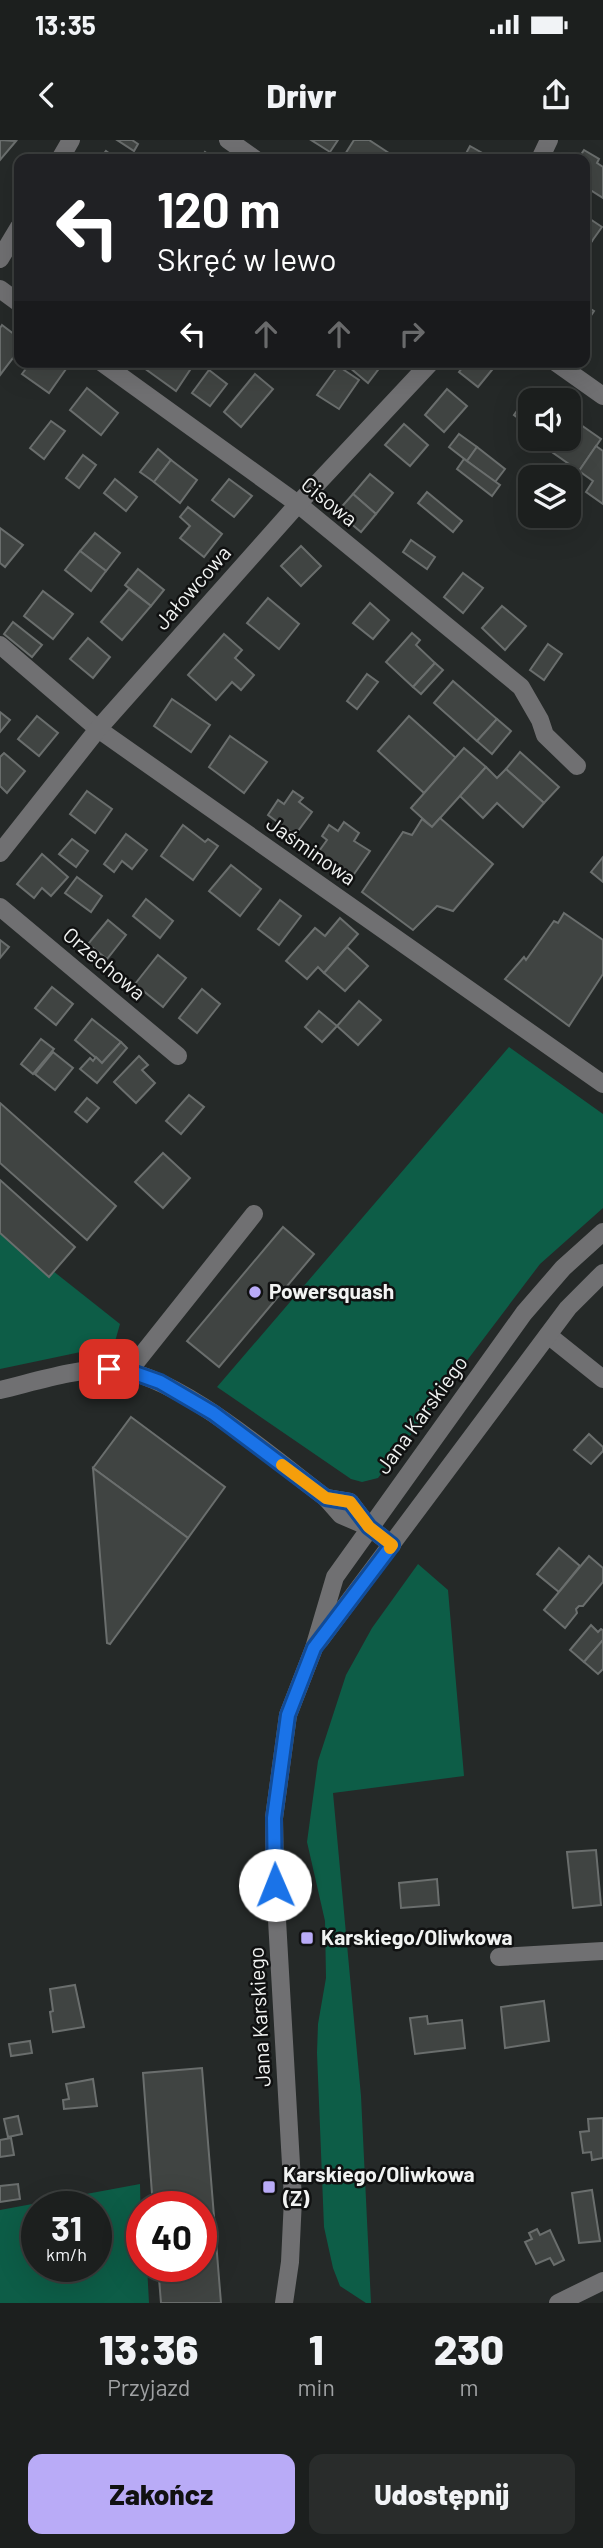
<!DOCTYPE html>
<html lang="pl">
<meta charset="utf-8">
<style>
:root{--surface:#1c1f1e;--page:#292c2b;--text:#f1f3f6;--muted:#a0a2a4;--line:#3a3d3c;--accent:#b9abf7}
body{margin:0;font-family:Barlow,sans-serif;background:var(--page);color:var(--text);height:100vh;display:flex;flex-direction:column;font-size:26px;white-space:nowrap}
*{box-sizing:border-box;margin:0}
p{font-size:23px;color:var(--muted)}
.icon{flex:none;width:38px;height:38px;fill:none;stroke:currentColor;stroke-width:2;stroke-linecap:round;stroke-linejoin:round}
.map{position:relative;height:2163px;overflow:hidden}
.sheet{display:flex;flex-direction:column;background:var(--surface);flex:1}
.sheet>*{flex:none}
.hud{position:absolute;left:14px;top:14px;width:576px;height:214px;border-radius:14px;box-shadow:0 7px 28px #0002,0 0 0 2px var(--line);background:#202124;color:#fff;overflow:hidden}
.tools{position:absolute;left:518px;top:248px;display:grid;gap:14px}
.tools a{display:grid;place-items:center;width:63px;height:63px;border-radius:14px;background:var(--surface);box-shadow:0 7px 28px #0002,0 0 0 2px var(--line);font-size:35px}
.speed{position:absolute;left:21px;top:2051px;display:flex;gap:14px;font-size:35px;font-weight:700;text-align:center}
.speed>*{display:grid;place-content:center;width:91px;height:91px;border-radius:50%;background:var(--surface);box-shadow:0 7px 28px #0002,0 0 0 2px var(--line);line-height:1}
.speed small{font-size:18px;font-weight:400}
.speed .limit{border:10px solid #d22;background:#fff;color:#111}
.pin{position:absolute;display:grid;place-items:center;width:60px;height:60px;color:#fff;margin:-30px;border-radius:14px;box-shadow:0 4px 10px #0006}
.me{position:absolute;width:77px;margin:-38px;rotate:359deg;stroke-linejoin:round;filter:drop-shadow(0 0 5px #0008)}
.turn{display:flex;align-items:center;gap:24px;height:147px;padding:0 28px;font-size:32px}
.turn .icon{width:91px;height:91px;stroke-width:2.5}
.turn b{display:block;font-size:49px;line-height:60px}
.lanes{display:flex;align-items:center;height:66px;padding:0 28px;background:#0003;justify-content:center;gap:35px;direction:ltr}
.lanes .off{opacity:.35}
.eta{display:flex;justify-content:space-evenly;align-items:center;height:119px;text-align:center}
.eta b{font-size:42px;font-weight:800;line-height:49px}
.primary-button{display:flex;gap:14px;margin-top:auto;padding:14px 28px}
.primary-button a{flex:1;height:80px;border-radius:14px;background:var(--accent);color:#111;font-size:28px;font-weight:800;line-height:80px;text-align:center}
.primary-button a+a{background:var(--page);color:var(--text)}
.status{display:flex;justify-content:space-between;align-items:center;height:49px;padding:0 35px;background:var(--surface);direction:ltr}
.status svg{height:19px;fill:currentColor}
header{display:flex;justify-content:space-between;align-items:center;height:91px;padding:0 28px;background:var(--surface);font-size:32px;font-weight:800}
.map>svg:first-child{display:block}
</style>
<div class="status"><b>13:35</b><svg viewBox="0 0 49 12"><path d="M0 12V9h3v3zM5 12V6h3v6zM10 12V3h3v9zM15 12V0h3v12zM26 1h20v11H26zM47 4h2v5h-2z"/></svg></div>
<header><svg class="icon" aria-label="back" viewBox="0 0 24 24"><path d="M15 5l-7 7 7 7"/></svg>Drivr<svg class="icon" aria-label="share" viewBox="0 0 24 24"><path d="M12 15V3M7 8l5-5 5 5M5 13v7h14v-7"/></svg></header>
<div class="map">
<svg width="603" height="2163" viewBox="0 0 603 2163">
<rect width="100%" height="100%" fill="#252928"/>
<g fill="#0d5d47" fill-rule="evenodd">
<path d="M509,907L603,974V1068L540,1124L378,1338L362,1342L351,1339L217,1247Z"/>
<path d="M0,1089L120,1184L114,1205L0,1229Z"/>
<path d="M418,1424L448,1450L464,1636L333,1653L361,1956L371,2163H366L340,2146L333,2128L324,2087L317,1913L318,1884L326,1838L325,1781L307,1702L318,1621L346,1535L372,1488Z"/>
<path d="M140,2044L142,2126H147L149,2163H0V2070ZM37,2067H96V2126H37Z"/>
</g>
<g fill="#404442" stroke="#6a6e6d" stroke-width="2">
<path d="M0,0L16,1L0,20Z"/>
<path d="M117,0H132L138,4L134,11Z"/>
<path d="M311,0H338L330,12Z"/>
<path d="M354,0H369L395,17L394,19H342Z"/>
<path d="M470,6L493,19H463Z"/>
<path d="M584,10L599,19L597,23L603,27V58L584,46L588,38L584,35V19H578Z"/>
<path d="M106,11L117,19H100Z"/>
<path d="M205,12L215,19H200Z"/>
<path d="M584,75L602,87L592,101L584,96Z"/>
<path d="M584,96L592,101L584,113Z"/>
<path d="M584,165L594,171L584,186Z"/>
<path d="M2,185L19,198V210L0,235V188Z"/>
<path d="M31,222H56L66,229L49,253L22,234Z"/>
<path d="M185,222L192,227L176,251L137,223Z"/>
<path d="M343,222H384L368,243Z"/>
<path d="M467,222H493L496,225L478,247L459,232Z"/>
<path d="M338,226L359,240L339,269L317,255Z"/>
<path d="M209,230L227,244L210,266L192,253Z"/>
<path d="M255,234L273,249L241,287L224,272Z"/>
<path d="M87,248L118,273L101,295L70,270Z"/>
<path d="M447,249L467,266L444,292L425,275Z"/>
<path d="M530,253L540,261H530V287L514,275Z"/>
<path d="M571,278L601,299L579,331L549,310L556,299H569V281Z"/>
<path d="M51,281L65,291L44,319L30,308Z"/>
<path d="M404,284L428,305L410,326L385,305Z"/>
<path d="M459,294L477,307L467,321L449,307Z"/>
<path d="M596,306L603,311V364L586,352L593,341L579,331Z"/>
<path d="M477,307L505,329L495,342L467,321Z"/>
<path d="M158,309L171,320L154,342L140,332Z"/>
<path d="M83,315L96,325L79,348L66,338Z"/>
<path d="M464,319L500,345L492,356L457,329Z"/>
<path d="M171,320L197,340L180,363L154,342Z"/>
<path d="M370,334L393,353L376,374L353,354Z"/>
<path d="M115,339L137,357L126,371L104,353Z"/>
<path d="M229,339L252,356L234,377L212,360Z"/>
<path d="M427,352L462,381L453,392L418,363Z"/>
<path d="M353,354L376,374L361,392L337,372Z"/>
<path d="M188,367L222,394L204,417L180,398L190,386L180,377Z"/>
<path d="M0,388L23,405L5,427L0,423Z"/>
<path d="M95,393L120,413L106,431L80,411Z"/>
<path d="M411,400L435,417L427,429L403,412Z"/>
<path d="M301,406L321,426L301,446L281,426Z"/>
<path d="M80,411L106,431L91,451L65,430Z"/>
<path d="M138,429L164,450L151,466L125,445Z"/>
<path d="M463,433L483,448L463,473L444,457Z"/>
<path d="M129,449L151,466L122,500L101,482Z"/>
<path d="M43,451L73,474L53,499L24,476Z"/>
<path d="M268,458L299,484L279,509L247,483Z"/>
<path d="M370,463L389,480L373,499L353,483Z"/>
<path d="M502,466L526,486L505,510L482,488Z"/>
<path d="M13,482L42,505L32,517L4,494Z"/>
<path d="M412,493L420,500L416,505L435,523L413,547L386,522Z"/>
<path d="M224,494L242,510L235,518L254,535L241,550L232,542L216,560L188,535Z"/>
<path d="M88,498L110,517L93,538L70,519Z"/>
<path d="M548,504L562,514L544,540L530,530Z"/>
<path d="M435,523L443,530L421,554L413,547Z"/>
<path d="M367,534L378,542L357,569L347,561Z"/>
<path d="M453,541L497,579L477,601L434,563Z"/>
<path d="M172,559L210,585L191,612L154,586Z"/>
<path d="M0,572L10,580L0,592Z"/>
<path d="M37,576L58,593L39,616L18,599Z"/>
<path d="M409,576L456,618L424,653L378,611Z"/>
<path d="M497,579L511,591L492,614L477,601Z"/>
<path d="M230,596L267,622L244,653L209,627Z"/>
<path d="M464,608L486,627L432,687L411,668Z"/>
<path d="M520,612L559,647L544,663L506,629Z"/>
<path d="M4,613L25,631L7,653L0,646V617Z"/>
<path d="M486,627L497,638L506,629L544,663L523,687L497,663L483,678L460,656Z"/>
<path d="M87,651L112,669L95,693L70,674Z"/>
<path d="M293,651L303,658L299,662L312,672L295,695L268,675L278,660L284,664Z"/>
<path d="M440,678L493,724L453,771L437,766L413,790L362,752L403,692L412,695L422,679L432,687Z"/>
<path d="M344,682L359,693L354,701L370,711L352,737L317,714L327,700L322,696L329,685L338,691Z"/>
<path d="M183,685L205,702L208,699L218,706L193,740L161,716Z"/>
<path d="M126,694L147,710L132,729L122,721L114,732L104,724Z"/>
<path d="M72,699L88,711L76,727L59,714Z"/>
<path d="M42,714L68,737L51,756L42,748L34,758L17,744Z"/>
<path d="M603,717V742L591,732Z"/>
<path d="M231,725L261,749L240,776L209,751Z"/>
<path d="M77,737L102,756L91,772L65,753Z"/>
<path d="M146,759L173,781L160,798L133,776Z"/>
<path d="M280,760L301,776L279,805L258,789Z"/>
<path d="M564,773L603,800V834L569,886L505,839L524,817L526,820L554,781L558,783Z"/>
<path d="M340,778L358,794L324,833L318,827L307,839L286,821L315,788L325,796Z"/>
<path d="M108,780L126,795L107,819L88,804Z"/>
<path d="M0,800L9,807L0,818Z"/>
<path d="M347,807L368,826L345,851L324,833Z"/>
<path d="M158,815L186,838L163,867L135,844Z"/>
<path d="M52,847L73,864L56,885L35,868Z"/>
<path d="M202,849L220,864L197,893L179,878Z"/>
<path d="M359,861L381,880L358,905L337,886Z"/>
<path d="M319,871L337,886L322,902L305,887Z"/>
<path d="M92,879L121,902L102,923L75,900Z"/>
<path d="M41,899L54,909L33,934L21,924Z"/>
<path d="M121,902L127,908L97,943L80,929L90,918L93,921L96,917L102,923Z"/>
<path d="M53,912L73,928L55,950L35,934Z"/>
<path d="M139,916L148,925L142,930L155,943L136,963L114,942Z"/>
<path d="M189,955L204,967L181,994L166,981Z"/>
<path d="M87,958L99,968L87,982L75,972Z"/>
<path d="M0,963L116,1066L87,1100L0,1023Z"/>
<path d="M163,1013L190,1038L163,1068L135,1042Z"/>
<path d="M0,1040L75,1107L49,1137L0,1093Z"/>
<path d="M283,1087L314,1114L219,1227L187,1201Z"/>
<path d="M131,1277L225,1347L188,1398L93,1328Z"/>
<path d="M589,1294L603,1307V1311L591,1324L574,1310Z"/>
<path d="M93,1328L188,1398L110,1504L107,1503Z"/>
<path d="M559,1408L580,1426L559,1452L537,1434Z"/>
<path d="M589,1416L603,1428V1442L583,1466H579L576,1469L577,1473L565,1488L544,1470Z"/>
<path d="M591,1485L598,1492L601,1489L603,1490V1500L584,1522L570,1510Z"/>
<path d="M603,1500V1529L598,1534L584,1522Z"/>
<path d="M596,1710L601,1765L573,1768L567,1712Z"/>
<path d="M437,1739L439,1765L401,1768L399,1743Z"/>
<path d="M75,1845L84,1887L53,1892L50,1872L53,1871L50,1849Z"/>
<path d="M544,1861L549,1901L505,1908L501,1867Z"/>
<path d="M427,1876L428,1884L462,1880L465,1908L415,1914L410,1878Z"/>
<path d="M30,1901L32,1913L11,1916L9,1904Z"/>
<path d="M202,1928L221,2163H161L158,2126H201V2067H153L143,1933Z"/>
<path d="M93,1939L97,1966L64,1969L63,1960L69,1959L66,1944Z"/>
<path d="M18,1976L22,1994L8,1997L4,1979Z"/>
<path d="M603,1978V2018L592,2020L591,2012L583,2013L580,1992L589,1991L588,1979Z"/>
<path d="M11,1998L14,2015L0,2017V2000Z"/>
<path d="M18,2044L20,2059L0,2062V2046Z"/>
<path d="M592,2050L600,2101L579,2103L572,2053Z"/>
<path d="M537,2089L540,2095L550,2090L564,2120L554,2125L550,2118L536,2124L525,2102L532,2099L529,2093Z"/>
</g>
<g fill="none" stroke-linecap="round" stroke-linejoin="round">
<g stroke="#707072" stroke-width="18">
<path d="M228,0L255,19"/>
<path d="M60,19L71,0"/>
<path d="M540,19L549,0"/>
<path d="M0,119L19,87"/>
<path d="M0,149L19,163"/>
<path d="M101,222L298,364L521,547L540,580L545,595L577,626"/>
<path d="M555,222L603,256"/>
<path d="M0,505L98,589L603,944"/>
<path d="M0,713L98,589L298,364L431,222"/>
<path d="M0,767L178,916"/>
<path d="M548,1195L603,1239"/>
<path d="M129,1231L254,1074"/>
<path d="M0,1250C34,1242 77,1228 111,1229C174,1231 274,1319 326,1358L341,1375L369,1387"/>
<path d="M326,1358L350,1362L369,1387L392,1405"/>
<path d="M320,1500L568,1168L603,1133"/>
<path d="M499,1817L603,1811"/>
<path d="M284,2163L290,2122L293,2059L275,1745L274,1678L288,1575L314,1508L335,1437L524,1173L563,1128L603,1092"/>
<path d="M558,2163L603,2141"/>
</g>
</g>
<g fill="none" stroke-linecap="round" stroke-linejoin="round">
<defs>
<path id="route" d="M109,1229L129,1231L160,1242L213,1273L326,1358L350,1362L369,1387L392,1405L314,1508L288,1575L274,1678L275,1745"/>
</defs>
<use href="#route" stroke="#114b97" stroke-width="18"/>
<use href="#route" stroke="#1a73e8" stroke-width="12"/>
<path stroke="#f59e0b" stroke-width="12" d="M282,1325L326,1358L350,1362L369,1387L392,1405L390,1408"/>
</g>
<g fill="#b9abf7" stroke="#101111" stroke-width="2.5">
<circle cx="255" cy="1152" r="7"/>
<rect x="300" y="1791" width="14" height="14" rx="3.5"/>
<rect x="262" y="2040" width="14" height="14" rx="3.5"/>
</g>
<g text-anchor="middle" stroke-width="5" stroke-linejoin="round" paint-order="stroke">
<g font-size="21" fill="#f1f3f2" stroke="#101111">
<text transform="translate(329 362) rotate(39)" y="7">Cisowa</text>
<text transform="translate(193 448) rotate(-49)" y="7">Jałowcowa</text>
<text transform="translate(311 711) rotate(35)" y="7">Jaśminowa</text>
<text transform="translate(104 824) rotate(40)" y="7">Orzechowa</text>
<text transform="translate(422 1275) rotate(-54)" y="7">Jana Karskiego</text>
<text transform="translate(260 1877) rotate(-93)" y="7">Jana Karskiego</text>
</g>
<g font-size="21" font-weight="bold" fill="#f1f3f2" stroke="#101111" text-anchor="start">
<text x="269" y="1159">Powersquash</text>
<text x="321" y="1805">Karskiego/Oliwkowa</text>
<text x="283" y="2042">Karskiego/Oliwkowa<tspan x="283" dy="24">(Z)</tspan></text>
</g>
</g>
</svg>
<div class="tools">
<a><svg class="icon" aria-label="sound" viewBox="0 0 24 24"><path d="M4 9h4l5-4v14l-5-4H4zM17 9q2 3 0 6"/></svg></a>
<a><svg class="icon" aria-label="layers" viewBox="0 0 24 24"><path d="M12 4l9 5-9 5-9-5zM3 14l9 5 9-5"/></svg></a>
</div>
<div class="speed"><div>31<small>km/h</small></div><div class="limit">40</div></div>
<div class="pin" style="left:109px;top:1229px;background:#d93025"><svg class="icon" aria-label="arrive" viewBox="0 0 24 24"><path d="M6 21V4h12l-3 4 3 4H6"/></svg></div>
<svg class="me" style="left:275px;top:1745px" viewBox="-20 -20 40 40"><circle r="19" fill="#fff"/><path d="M0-13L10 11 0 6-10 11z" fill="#1a73e8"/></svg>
<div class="hud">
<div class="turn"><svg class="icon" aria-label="left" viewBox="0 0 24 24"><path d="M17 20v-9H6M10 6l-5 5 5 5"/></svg><div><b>120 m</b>Skręć w lewo</div></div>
<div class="lanes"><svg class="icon" aria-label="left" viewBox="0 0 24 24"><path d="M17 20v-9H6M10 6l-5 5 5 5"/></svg><svg class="icon off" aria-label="ahead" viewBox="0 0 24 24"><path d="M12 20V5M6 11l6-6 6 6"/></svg><svg class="icon off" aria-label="ahead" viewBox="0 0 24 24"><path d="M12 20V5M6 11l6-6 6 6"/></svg><svg class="icon off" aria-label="right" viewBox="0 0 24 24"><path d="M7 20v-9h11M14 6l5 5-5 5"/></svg></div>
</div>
</div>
<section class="sheet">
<div class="eta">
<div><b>13:36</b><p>Przyjazd</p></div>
<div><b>1</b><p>min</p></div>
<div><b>230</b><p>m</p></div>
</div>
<div class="primary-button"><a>Zakończ</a><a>Udostępnij</a></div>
</section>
